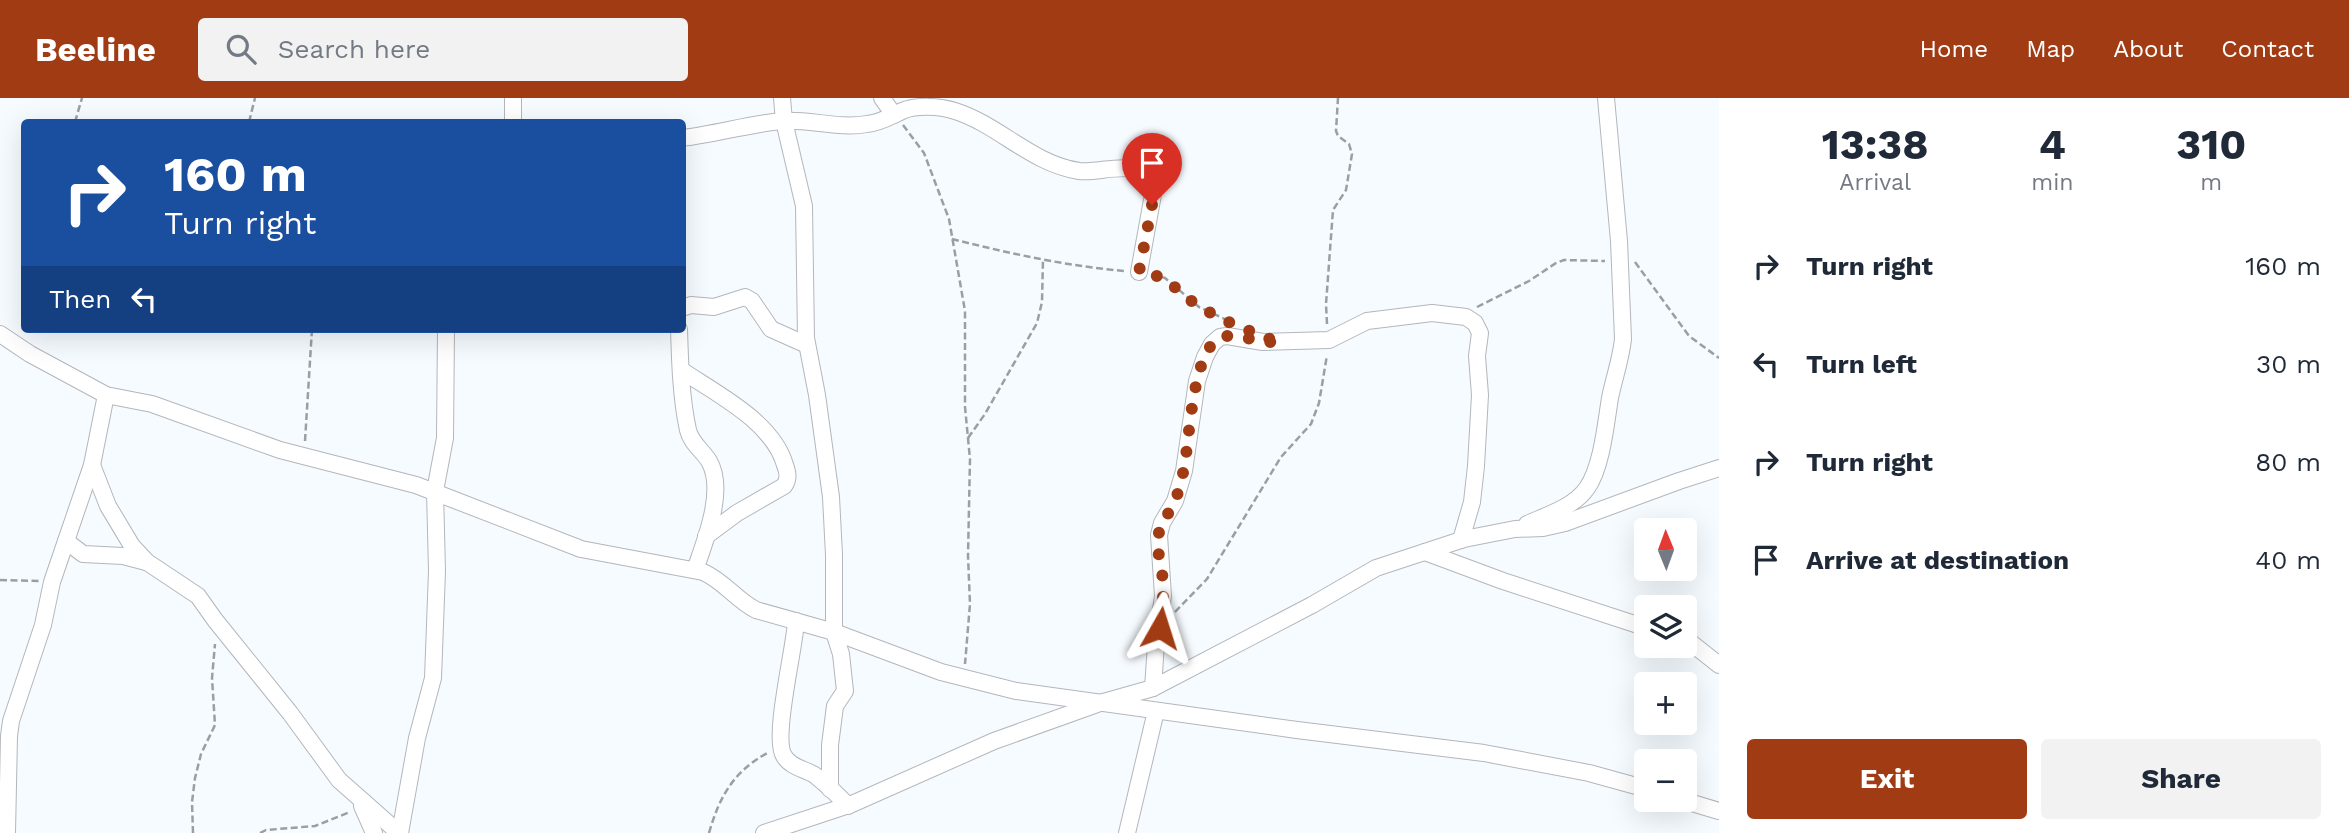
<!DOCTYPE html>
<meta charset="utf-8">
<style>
:root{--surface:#fff;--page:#f2f2f3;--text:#1f2937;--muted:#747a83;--accent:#a13b13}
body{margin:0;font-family:"Work Sans",sans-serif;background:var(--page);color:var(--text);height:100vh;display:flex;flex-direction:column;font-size:26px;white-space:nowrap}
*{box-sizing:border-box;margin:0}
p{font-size:23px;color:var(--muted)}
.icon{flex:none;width:38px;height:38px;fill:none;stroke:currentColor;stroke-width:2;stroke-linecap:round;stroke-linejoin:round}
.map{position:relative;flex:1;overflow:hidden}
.side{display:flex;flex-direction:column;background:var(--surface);width:630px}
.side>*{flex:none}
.banner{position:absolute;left:21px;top:21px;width:665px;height:214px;border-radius:7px;box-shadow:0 7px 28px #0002;background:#1a4fa0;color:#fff;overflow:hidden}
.needle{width:46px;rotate:359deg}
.buttons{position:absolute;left:1634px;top:420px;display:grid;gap:14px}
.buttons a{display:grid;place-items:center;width:63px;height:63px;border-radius:7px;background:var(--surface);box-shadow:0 7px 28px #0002;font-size:35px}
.pin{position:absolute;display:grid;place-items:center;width:60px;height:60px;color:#fff;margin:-72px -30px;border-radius:50% 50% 50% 0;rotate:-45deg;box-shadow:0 0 7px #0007}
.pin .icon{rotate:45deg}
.me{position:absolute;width:77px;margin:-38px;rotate:6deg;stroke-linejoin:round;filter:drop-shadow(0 0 5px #0008)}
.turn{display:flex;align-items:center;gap:24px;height:147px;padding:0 28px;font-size:32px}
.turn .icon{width:91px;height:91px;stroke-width:2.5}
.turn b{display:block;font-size:49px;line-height:60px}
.then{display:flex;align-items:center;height:66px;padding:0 28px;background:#0003;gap:14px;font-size:26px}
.eta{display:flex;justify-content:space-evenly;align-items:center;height:119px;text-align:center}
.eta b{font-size:42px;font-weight:700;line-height:49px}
.primary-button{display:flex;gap:14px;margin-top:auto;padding:14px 28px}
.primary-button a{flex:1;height:80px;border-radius:7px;background:var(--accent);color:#fff;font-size:28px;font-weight:700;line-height:80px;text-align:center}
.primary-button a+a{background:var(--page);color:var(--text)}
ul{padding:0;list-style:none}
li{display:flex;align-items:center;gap:21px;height:98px;padding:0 28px}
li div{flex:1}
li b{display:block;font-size:26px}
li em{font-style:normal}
header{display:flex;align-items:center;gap:42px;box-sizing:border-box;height:98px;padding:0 35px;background:var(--accent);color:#fff}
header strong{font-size:33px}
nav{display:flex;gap:38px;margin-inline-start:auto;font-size:24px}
.search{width:490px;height:63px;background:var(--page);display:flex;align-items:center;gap:18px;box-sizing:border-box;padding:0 24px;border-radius:7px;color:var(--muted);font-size:26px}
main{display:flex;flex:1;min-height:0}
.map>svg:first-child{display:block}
</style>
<header>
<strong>Beeline</strong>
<div class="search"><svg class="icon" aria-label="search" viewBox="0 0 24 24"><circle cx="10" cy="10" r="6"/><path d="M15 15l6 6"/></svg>Search here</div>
<nav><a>Home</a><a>Map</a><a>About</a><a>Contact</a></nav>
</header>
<main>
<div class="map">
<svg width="1719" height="735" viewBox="0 0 1719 735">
<rect width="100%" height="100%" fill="#f6fbff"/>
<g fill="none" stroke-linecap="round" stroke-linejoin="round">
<defs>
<g id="minor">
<path d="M782,0L784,23L804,108L806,240L817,297L831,399L834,457V534L841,556L845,593L835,608L830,647V691"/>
<path d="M882,0L894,17"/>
<path d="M513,24V0"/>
<path d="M682,40C716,36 749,26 782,23C810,21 839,31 867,26C880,25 891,18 902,13C916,7 940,8 955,13C999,27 1032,66 1079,73C1103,76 1144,56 1154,91L1139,174"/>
<path d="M682,210L691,207L714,209L745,199L752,203L771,231L807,247"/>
<path d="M679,231C680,264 681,300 688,332C691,345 702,352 709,363C726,392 705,443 695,472"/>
<path d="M0,236L30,256L106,297L152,306L280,352L416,387L581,451L703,474C724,483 736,502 756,512L834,534L941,574L1016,593L1297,632L1484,655L1589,675L1647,691"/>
<path d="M681,272C717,296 773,324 785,367C788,375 789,381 784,388L737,415L706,438"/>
<path d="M92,367L108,408L132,448L147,464L198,498L215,522L290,615L339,682L399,735"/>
<path d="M1527,426C1547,417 1574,409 1587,390C1602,369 1606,324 1610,300C1614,280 1621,261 1623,241L1619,143L1606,0"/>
<path d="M66,443L83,456L123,458L146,464"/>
<path d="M1425,454L1503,483L1647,530"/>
<path d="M796,523C795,549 772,640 784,658C791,670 806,671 816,678C827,687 838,697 848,708"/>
<path d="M1685,540L1719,567"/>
<path d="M1153,590L1156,546L1163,498L1159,437L1162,425L1175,403L1184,373L1197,283L1205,259L1212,246L1220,239L1227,238L1263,244L1329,242L1367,223L1432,215L1466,219L1475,225L1480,235L1477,258L1480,297L1476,368L1472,404L1461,442"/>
<path d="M1682,702L1719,713"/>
<path d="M362,708L374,735"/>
<path d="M7,735L9,638L11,623L43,527L52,484L92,367L106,297"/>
<path d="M400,735L417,640L433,580L437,473L435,393L445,340L446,231"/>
<path d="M764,735L852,706L994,643L1100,605L1153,590L1312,507L1376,470L1464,441L1515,431L1543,430L1565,425L1679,383L1719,370"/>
<path d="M1127,735L1156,613"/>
</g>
</defs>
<use href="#minor" stroke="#b3b6bb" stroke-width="18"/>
<g stroke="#9c9fa2" stroke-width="2.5" stroke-dasharray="7 3.5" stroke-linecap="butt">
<path d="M75,24L82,0"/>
<path d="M249,24L255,0"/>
<path d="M903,27L924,55L949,121L965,213V309L970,361L968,458L970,506L965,566"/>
<path d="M952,141C1008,155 1066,168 1124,173"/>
<path d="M1635,164L1689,238L1719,260"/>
<path d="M1152,176L1165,180L1199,209L1229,223"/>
<path d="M1477,209L1529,183L1556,165L1564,162L1605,163"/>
<path d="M1327,226L1326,206L1333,112L1346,92L1352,56L1349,46L1338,38L1336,33L1338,0"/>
<path d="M968,340L985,316L1037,225L1042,204L1043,161"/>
<path d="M305,343L312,231"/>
<path d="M0,482L39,483"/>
<path d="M1175,514L1207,481L1281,359L1311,326L1319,305L1327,257"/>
<path d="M193,735L192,704L195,680L201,656L215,627L212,580L215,546"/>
<path d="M260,735L266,732L315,728L350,714"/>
<path d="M709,735C720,697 734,673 769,654"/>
</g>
<use href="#minor" stroke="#fff" stroke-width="16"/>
</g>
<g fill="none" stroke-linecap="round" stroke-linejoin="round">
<path stroke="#a13b13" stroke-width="12" stroke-dasharray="0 21.6" d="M1152,107L1139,174C1172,178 1174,193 1199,208C1224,224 1253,234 1280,245C1266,245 1232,235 1221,239C1191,252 1190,346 1183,375C1181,385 1178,396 1174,405C1168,417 1160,426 1158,439C1157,453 1161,468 1163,482C1164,498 1162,513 1160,530"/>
</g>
</svg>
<div class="buttons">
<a><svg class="needle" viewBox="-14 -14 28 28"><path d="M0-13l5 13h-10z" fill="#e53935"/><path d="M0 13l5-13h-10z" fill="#747a83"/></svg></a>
<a><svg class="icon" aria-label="layers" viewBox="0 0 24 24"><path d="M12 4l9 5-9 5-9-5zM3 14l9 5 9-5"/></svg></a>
<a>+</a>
<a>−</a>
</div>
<div class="pin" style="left:1152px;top:107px;background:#d93025"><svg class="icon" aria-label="arrive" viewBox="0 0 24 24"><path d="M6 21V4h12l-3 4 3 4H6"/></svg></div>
<svg class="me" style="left:1160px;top:530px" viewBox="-20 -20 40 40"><path d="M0-17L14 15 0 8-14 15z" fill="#a13b13" stroke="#fff" stroke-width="4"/></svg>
<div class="banner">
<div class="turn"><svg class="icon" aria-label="right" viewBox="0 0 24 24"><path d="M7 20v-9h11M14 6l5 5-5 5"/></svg><div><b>160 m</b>Turn right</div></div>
<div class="then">Then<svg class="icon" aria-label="left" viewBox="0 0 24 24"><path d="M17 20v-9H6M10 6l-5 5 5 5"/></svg></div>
</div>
</div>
<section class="side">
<div class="eta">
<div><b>13:38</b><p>Arrival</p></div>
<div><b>4</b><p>min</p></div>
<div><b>310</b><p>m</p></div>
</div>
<ul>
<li><svg class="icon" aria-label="right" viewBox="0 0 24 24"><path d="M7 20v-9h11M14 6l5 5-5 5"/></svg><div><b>Turn right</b></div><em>160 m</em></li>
<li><svg class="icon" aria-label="left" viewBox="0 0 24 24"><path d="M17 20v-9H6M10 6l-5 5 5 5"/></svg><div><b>Turn left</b></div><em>30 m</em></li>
<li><svg class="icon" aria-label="right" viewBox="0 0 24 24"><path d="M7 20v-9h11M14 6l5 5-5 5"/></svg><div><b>Turn right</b></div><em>80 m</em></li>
<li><svg class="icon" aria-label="arrive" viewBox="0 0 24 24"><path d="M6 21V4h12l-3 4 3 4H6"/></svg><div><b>Arrive at destination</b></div><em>40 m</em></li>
</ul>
<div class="primary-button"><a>Exit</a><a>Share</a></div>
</section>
</main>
